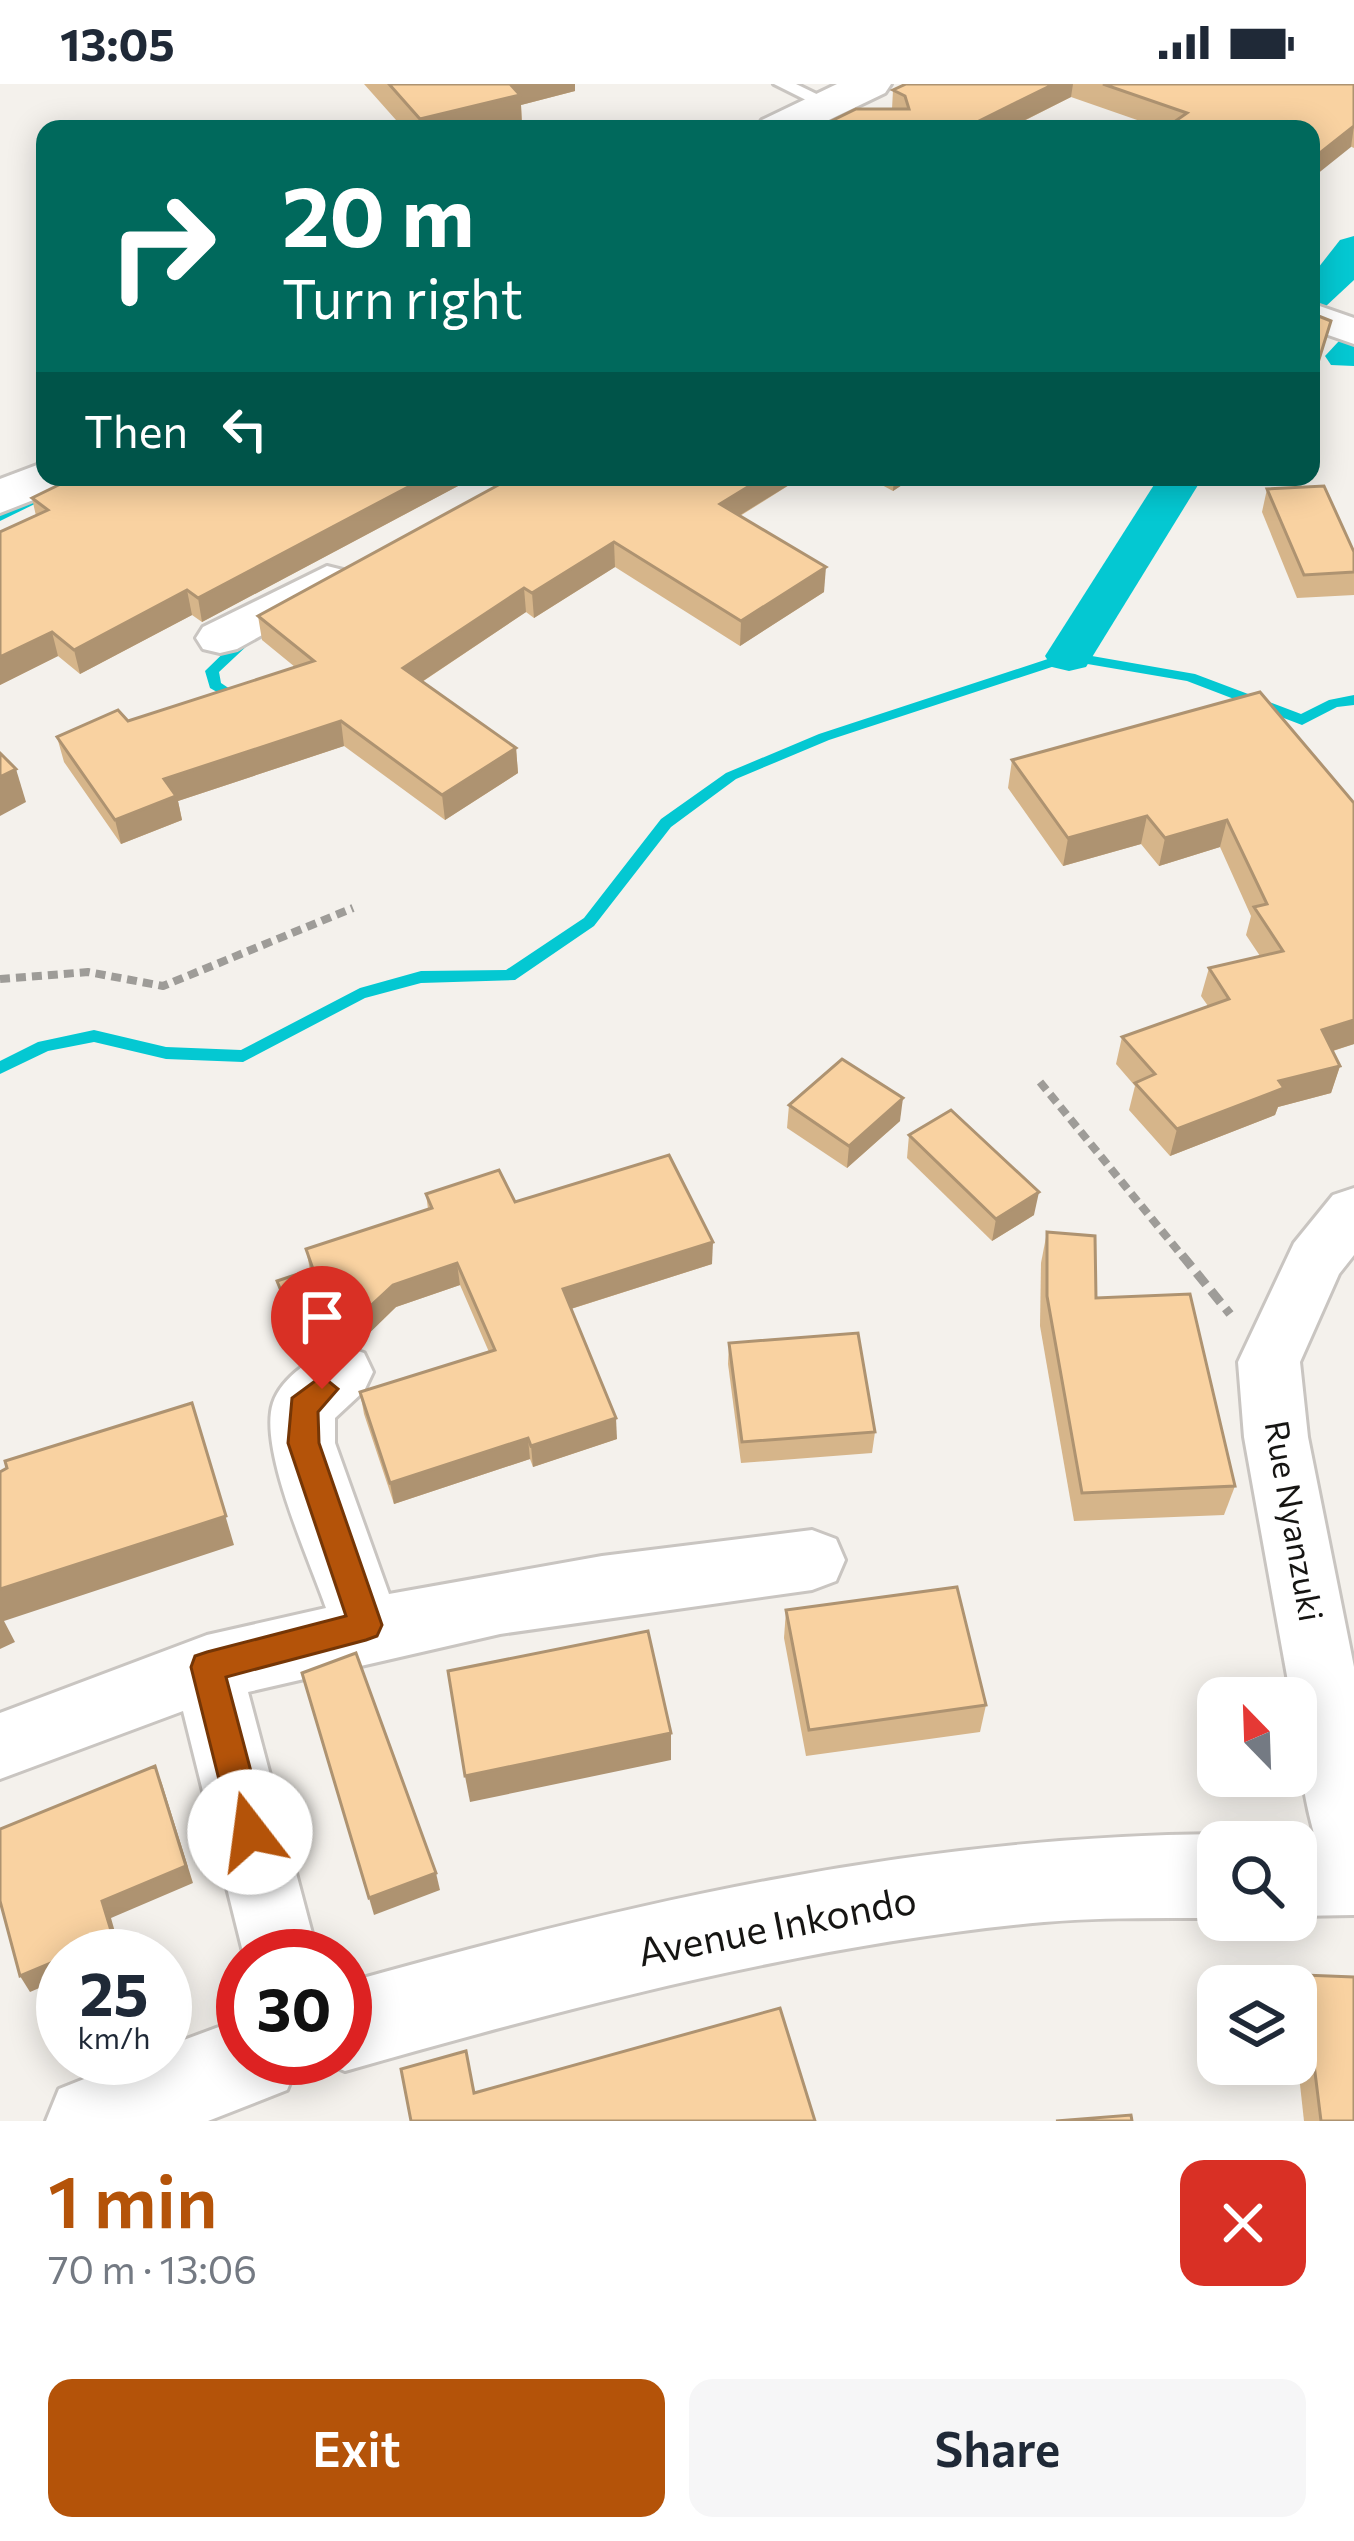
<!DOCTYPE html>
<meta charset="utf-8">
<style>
:root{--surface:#fff;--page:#f6f6f7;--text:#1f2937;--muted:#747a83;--accent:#b45309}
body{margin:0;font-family:Commissioner,sans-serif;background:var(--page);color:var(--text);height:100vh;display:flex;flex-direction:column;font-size:45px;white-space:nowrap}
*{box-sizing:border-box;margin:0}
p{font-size:39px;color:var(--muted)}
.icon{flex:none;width:66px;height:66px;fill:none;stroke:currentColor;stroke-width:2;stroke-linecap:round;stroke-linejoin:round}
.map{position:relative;height:2037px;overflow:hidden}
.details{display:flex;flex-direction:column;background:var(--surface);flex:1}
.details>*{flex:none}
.top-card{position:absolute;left:36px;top:36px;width:1284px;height:366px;border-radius:24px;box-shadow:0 6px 30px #0003;background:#00695c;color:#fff;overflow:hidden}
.needle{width:78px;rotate:337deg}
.fabs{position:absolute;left:1197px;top:1593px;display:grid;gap:24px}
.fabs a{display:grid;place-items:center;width:120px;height:120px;border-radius:24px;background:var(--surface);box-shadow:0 6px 30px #0003;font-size:60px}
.speed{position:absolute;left:36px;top:1845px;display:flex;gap:24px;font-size:60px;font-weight:700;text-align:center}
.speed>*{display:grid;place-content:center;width:156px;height:156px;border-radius:50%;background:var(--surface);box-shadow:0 6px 30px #0003;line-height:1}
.speed small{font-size:30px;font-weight:400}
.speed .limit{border:18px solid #d22;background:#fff;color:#111}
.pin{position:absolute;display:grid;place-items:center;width:102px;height:102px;color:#fff;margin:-123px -51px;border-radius:50% 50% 50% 0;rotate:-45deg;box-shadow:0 0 12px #0007}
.pin .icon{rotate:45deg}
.me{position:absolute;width:132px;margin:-66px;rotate:345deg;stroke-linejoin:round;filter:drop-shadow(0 0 9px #0008)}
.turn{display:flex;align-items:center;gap:42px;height:252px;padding:0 48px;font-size:54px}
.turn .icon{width:156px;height:156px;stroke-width:2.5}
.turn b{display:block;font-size:84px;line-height:102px}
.then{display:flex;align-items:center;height:114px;padding:0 48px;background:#0003;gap:24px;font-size:45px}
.round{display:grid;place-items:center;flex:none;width:126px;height:126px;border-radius:24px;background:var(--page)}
.overview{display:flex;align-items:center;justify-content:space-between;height:204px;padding:0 48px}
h1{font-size:72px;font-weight:600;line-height:90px;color:var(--accent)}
.action{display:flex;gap:24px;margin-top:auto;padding:24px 48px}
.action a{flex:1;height:138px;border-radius:24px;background:var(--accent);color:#fff;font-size:48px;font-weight:600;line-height:138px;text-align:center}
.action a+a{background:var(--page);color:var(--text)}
.status{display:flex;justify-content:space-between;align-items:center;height:84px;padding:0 60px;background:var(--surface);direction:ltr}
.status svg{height:33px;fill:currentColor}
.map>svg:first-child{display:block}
</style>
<div class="status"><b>13:05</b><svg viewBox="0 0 49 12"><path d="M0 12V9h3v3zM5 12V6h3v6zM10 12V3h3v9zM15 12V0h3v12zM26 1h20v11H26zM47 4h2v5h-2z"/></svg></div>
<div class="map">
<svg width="1354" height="2037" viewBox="0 0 1354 2037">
<rect width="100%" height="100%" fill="#f4f1ec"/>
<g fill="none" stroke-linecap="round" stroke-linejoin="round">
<g fill="#04c8d2" fill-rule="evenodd">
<path d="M74,393H90L0,437V428Z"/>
<path d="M246,551L251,552V558L219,588L221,599L245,615L238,620L210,604L205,587L241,552Z"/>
<path d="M1069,568L1195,590L1301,630L1329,616L1354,611V621L1337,623L1302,641L1187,597L1070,577L829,656L736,695L671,743L594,842L515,896L421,899L365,914L243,978L166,975L94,958L48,967L0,990V977L38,958L94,946L166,963L241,966L360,904L421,887L506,886L584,834L661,735L726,689L819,650Z"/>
</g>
<g fill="#04c8d2" fill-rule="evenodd">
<path d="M1354,152V196L1325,223L1311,227V193L1340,156Z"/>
<path d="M1354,254V282L1331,281L1325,272L1339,257Z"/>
<path d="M1159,393H1203L1086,583L1069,587L1052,583L1045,572Z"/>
</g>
<defs>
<path id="lane" d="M774,0H796L837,20L822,24Z"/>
<g id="street">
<path d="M1311,219L1354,234V260L1311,245Z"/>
<path d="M327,482L343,486L350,496L343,506L237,565L220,569L203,565L196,554L203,543Z"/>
<path d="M1354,1104V1171L1339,1190L1300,1278L1308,1353L1354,1583V1801L1328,1790C1306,1738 1296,1671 1296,1614H1291L1244,1353L1238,1278L1294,1159L1333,1111Z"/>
<path d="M342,1262L364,1269L373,1288L364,1307L335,1334V1359L389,1510L602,1472L812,1446L836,1455L845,1476L836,1497L812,1506L500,1550L248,1608L318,1872H244L183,1627L0,1695V1629L207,1551L326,1524C310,1477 258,1365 273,1319C282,1292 316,1271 342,1262Z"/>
</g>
<g id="secondary">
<path d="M837,0H891L885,9L810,45H756L762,36Z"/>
<path d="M45,378V393H71L64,404L0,429V395Z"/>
<path d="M1354,1747V1831L1296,1832V1758H1272L1296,1748Z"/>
<path d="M1218,1750L1237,1758H1218V1834C1160,1834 1102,1833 1044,1838C807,1860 573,1922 345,1987L314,1974H345V1899C636,1817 915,1753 1218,1750Z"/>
<path d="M243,1934V1974H300L287,2006L208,2037H46L59,2005L137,1974H165V1963Z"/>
</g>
</defs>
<use href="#lane" stroke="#c9c5c1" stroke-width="6"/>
<use href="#street" stroke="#c9c5c1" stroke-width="6"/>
<use href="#secondary" stroke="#c9c5c1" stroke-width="6"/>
<g stroke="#9e9c98" stroke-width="8" stroke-dasharray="10 6" stroke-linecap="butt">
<path d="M0,895L88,888L163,902L353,824"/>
<path d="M1040,998L1184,1174"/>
</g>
<path stroke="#9e9c98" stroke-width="9" stroke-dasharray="15 8" stroke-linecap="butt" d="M1182,1171L1230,1230"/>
<use href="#lane" fill="#fff" fill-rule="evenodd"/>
<use href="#street" fill="#fff" fill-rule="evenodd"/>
<use href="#secondary" fill="#fff" fill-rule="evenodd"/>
</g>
<g fill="#d6b58a">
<path d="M364,0H575V7L521,21L522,42L510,45H404Z"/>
<path d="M906,0H1354V64L1311,45H1163L1071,13L1008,45H815L892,25L893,6Z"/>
<path d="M75,393H475L202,538L192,531L80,590L58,572L0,601V448L36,432L32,414Z"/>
<path d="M513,393H802L740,432L824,508L740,562L615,483L534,534L526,528L422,598L516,664L518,689L445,736L344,662L178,717L182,736L121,760L64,678L57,653L128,637L295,583L262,556L258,532Z"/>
<path d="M867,393H914L893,407Z"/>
<path d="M1267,405L1354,468V511L1297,514L1262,428Z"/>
<path d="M1012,676L1354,719V960L1333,967L1340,982L1331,1009L1278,1023L1275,1031L1170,1072L1129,1026L1135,1002L1116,980L1122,953L1208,922L1201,912L1209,884L1260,872L1246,851L1251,832L1220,763L1159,782L1141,760L1063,782L1008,704Z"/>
<path d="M789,1021L900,1037L847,1084L787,1044Z"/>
<path d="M909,1051L1034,1131L992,1157L907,1074Z"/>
<path d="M426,1110L515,1118L712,1180L571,1225L617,1355L533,1383L530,1375L394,1420L364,1330L360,1308L489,1268L460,1201L396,1223L356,1262L340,1258L304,1276L283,1218L277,1197L310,1186L306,1165L428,1125Z"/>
<path d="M1047,1148L1235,1402L1224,1431L1074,1437L1040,1242L1041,1179Z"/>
<path d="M729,1259L875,1348L872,1369L741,1379L728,1280Z"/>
<path d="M786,1526L986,1621L980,1648L806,1672L784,1554Z"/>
<path d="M1303,1891L1354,2037H1304L1296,1964V1903Z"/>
</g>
<g fill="#ae9371">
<path d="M504,0H575V7L521,21L522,42L510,45H421L420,35Z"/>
<path d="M1054,0H1073L1071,13L1007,45H970L971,41Z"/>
<path d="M1354,42L1351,63L1311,95V76Z"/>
<path d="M427,393H475L202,538L198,514Z"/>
<path d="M764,393H802L719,444L720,420Z"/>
<path d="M894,393H914L893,407Z"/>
<path d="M614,458L615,483L534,534L532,509Z"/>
<path d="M826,483L824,508L740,562L741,537Z"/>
<path d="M524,504L526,528L405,609L403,584Z"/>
<path d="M187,506L192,531L80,590L74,566Z"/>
<path d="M52,548L58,572L0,601V573Z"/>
<path d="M341,637L344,662L178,717L182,736L121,760L115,736L164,695Z"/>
<path d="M516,664L518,689L445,736L442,711Z"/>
<path d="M16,685L26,718L0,732V693Z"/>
<path d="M1147,732L1141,760L1063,782L1068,754Z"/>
<path d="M1227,736L1220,763L1159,782L1165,754Z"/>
<path d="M1354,936V960L1313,973L1322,946Z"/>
<path d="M1340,982L1331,1009L1278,1023L1275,1031L1170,1072L1177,1045L1279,997Z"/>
<path d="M903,1014L900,1037L847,1084L849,1062Z"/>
<path d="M1039,1108L1034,1131L992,1157L996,1135Z"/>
<path d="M713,1158L712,1180L564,1227L563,1205Z"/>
<path d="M457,1179L460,1201L396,1223L356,1262L351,1240L393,1201Z"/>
<path d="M336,1236L340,1258L304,1276L300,1254Z"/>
<path d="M192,1319L234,1461L4,1537L15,1558L0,1565V1505Z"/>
<path d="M616,1334L617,1355L533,1383L531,1362Z"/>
<path d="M528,1354L530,1375L394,1420L390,1399Z"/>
<path d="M671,1649V1676L470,1718L465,1692Z"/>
<path d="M155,1682L162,1700L193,1799L111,1834L121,1869L115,1872H67L102,1817Z"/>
<path d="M436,1789L440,1806L374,1831L369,1814Z"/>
<path d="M63,1874V1894L30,1908L20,1892Z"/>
</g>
<g fill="#f9d2a1" stroke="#ae9371" stroke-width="3">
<path d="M389,0H510L520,11L420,35Z"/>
<path d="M906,0H1054L971,41L976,45H815L856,25H909L905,12L893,6Z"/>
<path d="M1103,0H1354V42L1311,76V45H1177L1182,41L1174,38L1187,29Z"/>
<path d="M1311,229L1331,237L1311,301Z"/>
<path d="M75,393H427L198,514L187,506L74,566L52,548L0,573V448L48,426L32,414Z"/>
<path d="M513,393H764L720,420L826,483L741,537L614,458L532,509L524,504L403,584L516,664L442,711L341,637L164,695L176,712L115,736L57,653L118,626L128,637L314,577L258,532Z"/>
<path d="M1324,402L1354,468V488L1304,491L1267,405Z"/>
<path d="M1260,608L1354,719V936L1322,946L1340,982L1279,997L1284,1004L1177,1045L1135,999L1155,990L1122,953L1229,915L1209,884L1283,867L1254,823L1267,820L1227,736L1165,754L1147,732L1068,754L1012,676Z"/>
<path d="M0,669L16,685L0,693Z"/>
<path d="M842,975L903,1014L849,1062L789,1021Z"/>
<path d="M951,1026L1039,1108L996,1135L909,1051Z"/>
<path d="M669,1071L713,1158L563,1205L616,1334L531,1362L528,1354L390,1399L360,1308L495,1266L457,1179L393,1201L351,1240L336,1236L300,1254L277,1197L313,1185L306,1165L432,1124L426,1110L499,1086L515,1118Z"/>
<path d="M1047,1148L1095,1152L1096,1214L1190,1210L1235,1402L1082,1409L1047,1212Z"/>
<path d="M858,1249L875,1348L742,1358L729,1259Z"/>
<path d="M192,1319L226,1432L0,1505V1388L7,1384L5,1377Z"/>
<path d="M957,1503L986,1621L809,1646L786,1526Z"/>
<path d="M648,1547L671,1649L465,1692L448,1587Z"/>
<path d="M356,1569L436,1789L369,1814L302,1589Z"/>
<path d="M155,1682L186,1782L102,1817L113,1853L67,1872H63V1874L20,1892L0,1817V1745Z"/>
<path d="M1303,1891L1354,1893V2037H1321Z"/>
<path d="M780,1924L815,2037H411L401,1985L466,1967L474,2009Z"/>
<path d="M1131,2031L1132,2037H1056Z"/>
</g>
<path fill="#b45309" stroke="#753606" stroke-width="3" d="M322,1292L338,1305L318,1328L319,1359L382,1541L377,1552L366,1556L226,1593L267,1748L262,1760L250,1765L237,1760L232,1748L191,1583L195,1572L207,1568L346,1532L288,1359L292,1314Z"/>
<g text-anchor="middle" stroke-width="10" stroke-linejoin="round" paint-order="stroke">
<g font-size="33" fill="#161513" stroke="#fff">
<text transform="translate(1294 1437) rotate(80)" y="12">Rue Nyanzuki</text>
</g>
<g font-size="39" fill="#161513" stroke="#fff">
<text transform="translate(777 1842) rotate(-11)" y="14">Avenue Inkondo</text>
</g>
</g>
</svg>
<div class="fabs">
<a><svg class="needle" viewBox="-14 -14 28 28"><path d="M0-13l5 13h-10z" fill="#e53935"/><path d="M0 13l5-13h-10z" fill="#747a83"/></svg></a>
<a><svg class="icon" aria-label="search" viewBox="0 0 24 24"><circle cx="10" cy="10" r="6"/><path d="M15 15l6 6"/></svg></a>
<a><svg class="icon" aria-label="layers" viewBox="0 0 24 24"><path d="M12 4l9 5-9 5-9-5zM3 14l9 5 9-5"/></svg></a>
</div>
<div class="speed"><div>25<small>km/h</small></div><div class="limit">30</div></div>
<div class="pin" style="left:322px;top:1305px;background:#d93025"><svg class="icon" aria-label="arrive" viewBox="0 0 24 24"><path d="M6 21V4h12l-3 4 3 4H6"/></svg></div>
<svg class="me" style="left:250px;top:1748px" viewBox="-20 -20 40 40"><circle r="19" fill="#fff"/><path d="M0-13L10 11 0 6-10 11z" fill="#b45309"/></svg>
<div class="top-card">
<div class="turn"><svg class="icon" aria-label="right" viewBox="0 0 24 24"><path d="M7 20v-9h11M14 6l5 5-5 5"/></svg><div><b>20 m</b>Turn right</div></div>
<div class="then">Then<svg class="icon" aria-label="left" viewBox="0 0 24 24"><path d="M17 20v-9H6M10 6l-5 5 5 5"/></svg></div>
</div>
</div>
<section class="details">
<div class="overview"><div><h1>1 min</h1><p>70 m · 13:06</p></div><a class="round" style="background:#d93025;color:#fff"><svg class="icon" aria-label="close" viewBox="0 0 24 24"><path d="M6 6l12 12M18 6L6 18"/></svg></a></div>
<div class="action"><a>Exit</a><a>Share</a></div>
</section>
